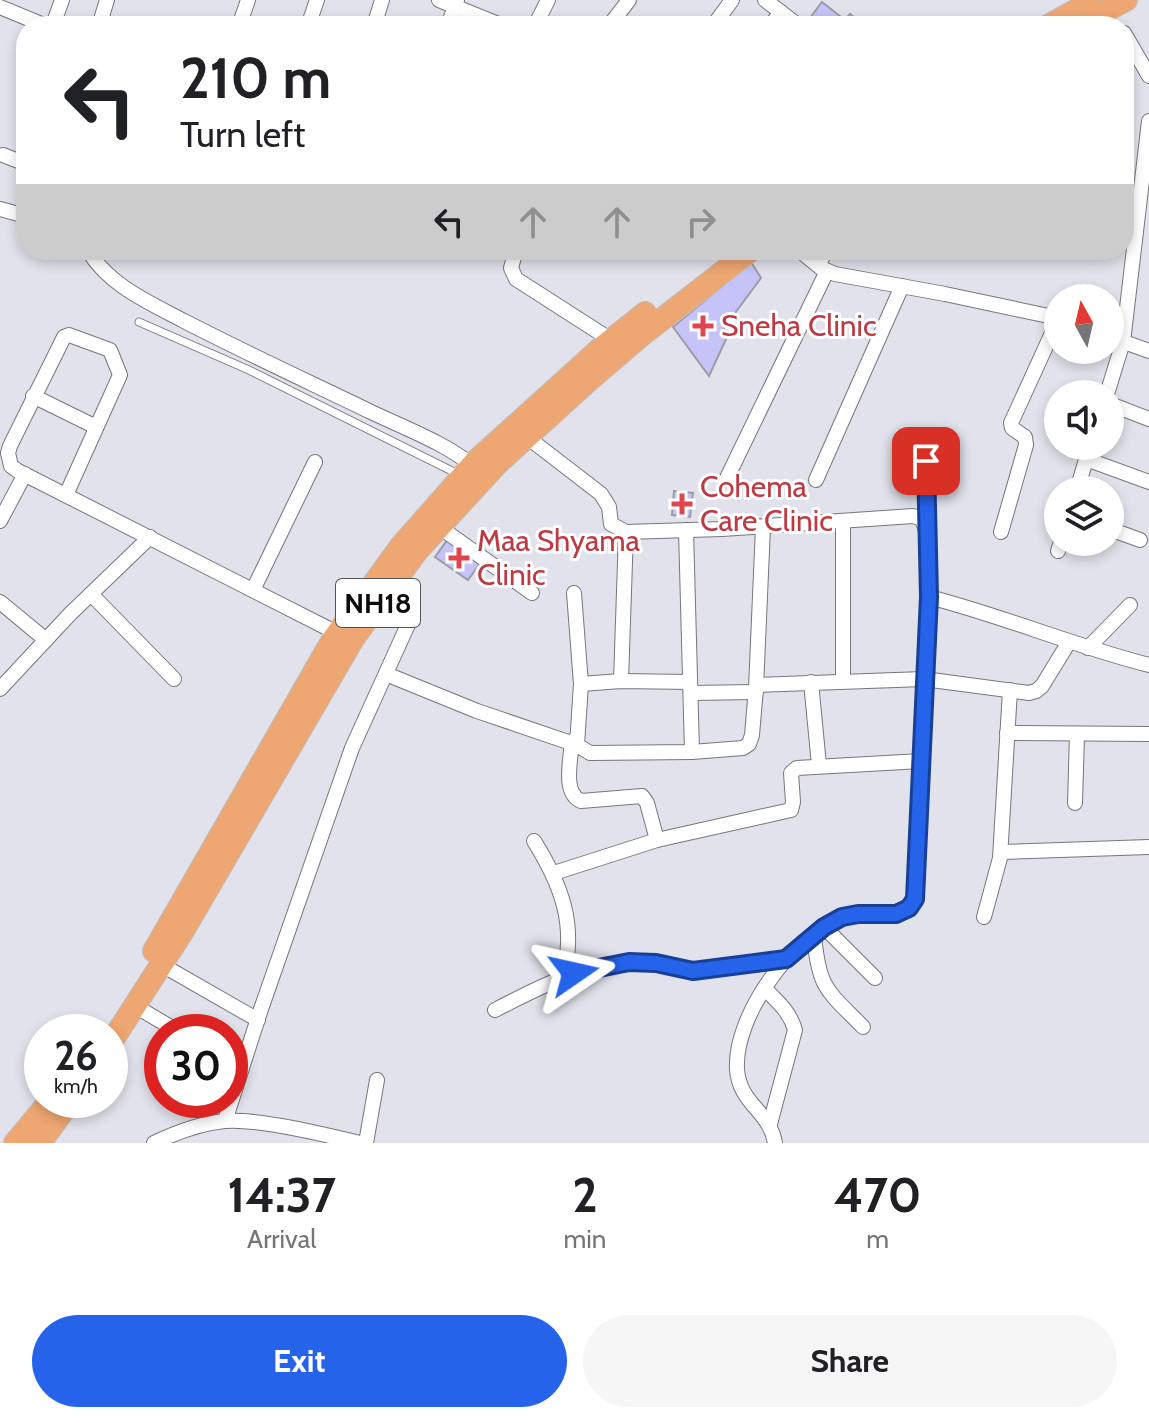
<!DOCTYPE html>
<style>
:root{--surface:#fff;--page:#f6f6f6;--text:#202124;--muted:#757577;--accent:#2563eb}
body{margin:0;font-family:Cabin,sans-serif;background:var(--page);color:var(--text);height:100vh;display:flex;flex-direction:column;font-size:30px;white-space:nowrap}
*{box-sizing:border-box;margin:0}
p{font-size:26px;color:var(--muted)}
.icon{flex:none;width:44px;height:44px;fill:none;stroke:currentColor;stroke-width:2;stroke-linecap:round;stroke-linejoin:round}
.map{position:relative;height:1143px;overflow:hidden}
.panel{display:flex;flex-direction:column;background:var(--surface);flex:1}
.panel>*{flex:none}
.guide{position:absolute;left:16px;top:16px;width:1118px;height:244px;border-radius:32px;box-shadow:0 4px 12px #0003;background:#fff;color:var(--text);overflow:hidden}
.needle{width:52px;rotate:352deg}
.tools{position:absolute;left:1044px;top:284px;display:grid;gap:16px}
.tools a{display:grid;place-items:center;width:80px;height:80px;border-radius:50%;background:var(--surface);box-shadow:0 4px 12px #0003;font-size:40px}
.speed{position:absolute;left:24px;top:1014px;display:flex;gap:16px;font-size:40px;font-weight:700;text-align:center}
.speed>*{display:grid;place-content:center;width:104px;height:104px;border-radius:50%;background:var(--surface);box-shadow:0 4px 12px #0003;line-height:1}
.speed small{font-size:20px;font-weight:400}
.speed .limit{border:12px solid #d22;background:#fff;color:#111}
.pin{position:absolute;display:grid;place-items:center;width:68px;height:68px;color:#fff;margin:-34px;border-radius:16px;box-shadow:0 4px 12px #0006}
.me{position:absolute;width:88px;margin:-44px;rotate:79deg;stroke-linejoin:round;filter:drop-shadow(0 0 6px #0008)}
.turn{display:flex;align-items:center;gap:28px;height:168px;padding:0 32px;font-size:36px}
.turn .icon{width:104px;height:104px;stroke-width:2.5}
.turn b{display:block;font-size:56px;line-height:68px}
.lanes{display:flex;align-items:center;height:76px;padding:0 32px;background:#0003;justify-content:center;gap:40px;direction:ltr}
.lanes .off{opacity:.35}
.eta{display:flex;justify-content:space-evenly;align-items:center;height:136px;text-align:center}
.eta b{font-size:48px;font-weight:700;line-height:56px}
.cta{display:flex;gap:16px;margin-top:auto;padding:16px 32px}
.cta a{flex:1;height:92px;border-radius:48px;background:var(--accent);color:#fff;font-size:32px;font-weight:700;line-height:92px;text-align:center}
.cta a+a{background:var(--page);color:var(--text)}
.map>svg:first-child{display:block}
</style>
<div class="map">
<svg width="1149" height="1143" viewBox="0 0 1149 1143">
<rect width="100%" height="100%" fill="#e2e2ec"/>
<g fill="#c5c3f7" stroke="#9d9ca6" stroke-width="2">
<path d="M822,2L845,20L850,14L865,26H821L810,18Z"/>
<path d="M751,262L761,278L721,332L727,337L709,376L673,327Z"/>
<path d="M674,491L693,493L690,517L672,515Z"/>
<path d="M448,539L481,562L468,580L435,557Z"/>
</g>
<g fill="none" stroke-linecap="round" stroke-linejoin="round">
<defs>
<g id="service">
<path d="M821,268L830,250"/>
<path d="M139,322L249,370L458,474"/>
</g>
<g id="minor">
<path d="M62,0L54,22L64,26"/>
<path d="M439,0L503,26"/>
<path d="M765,0L799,26"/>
<path d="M0,7L46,26"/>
<path d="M99,26L107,0"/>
<path d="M239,26L248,0"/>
<path d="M308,26L317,0"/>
<path d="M374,26L382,0"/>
<path d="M448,26L457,0"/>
<path d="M535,26L548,0"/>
<path d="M609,26L629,0"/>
<path d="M713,26L732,0"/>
<path d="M770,26L781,12"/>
<path d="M1124,33L1149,76"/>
<path d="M25,97L26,95"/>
<path d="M3,155L26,164"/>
<path d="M0,209L26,216"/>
<path d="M88,250C108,285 150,303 184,321C246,353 309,382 371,412C407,429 448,444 478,470"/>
<path d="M516,250L511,268L516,279L611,340"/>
<path d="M799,250L821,268L835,274L945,294L1058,318"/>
<path d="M1110,337L1149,351"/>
<path d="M1107,394L1123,342L1149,121"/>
<path d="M33,396L96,427"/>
<path d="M1110,404L1149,419"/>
<path d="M527,437L601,494L609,507L611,524L626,532L722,529L913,516L922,519L929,539V597L915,899C898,924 866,908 841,918C792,936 734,1016 737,1069C739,1104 770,1111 775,1143"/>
<path d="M1086,459L1149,482"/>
<path d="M726,480L827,271"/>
<path d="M816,480L902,286"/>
<path d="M1077,490L1090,446"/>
<path d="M66,495L120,375L110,350L69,335L64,337L10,446L8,453L11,466L18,471L337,633"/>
<path d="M0,521L25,474"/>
<path d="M843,521V680"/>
<path d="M925,524L926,461"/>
<path d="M438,526L532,593"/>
<path d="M1110,529L1140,540"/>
<path d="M686,530L692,752"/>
<path d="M1001,532L1026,445L1025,437L1012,428L1011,423L1058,320"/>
<path d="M1058,551L1061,542"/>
<path d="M253,590L315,462"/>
<path d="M574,593L581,684L577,745L590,753L692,752L743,748L749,744L752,735L756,688L763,527"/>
<path d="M91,594L174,679"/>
<path d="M929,597C1003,616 1074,646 1149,665"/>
<path d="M0,602L46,640"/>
<path d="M1088,648L1130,605"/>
<path d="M386,674L477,711L577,745"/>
<path d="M621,681L626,532"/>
<path d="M811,682L819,765"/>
<path d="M581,684L621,681L690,682"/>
<path d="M757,685L924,679L1029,693L1036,691L1042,686L1069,642"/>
<path d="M0,689L70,614L150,537"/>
<path d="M691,693L756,692"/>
<path d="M1007,733L1149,734"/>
<path d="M572,741C571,759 562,793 581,801L642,796L647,803L657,840"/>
<path d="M1075,803L1077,734"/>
<path d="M534,841C561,884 578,927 562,978"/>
<path d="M1001,852L1149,847"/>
<path d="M554,873L657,840L791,810L793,802L791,773L797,768L921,761"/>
<path d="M984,917L1000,858L1010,690"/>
<path d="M824,927L875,978"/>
<path d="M814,935C819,990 827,990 863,1027"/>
<path d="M162,965L258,1020"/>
<path d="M765,989C778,1002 790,1012 795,1030L770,1124"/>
<path d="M135,1006L179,1032"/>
<path d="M495,1010C537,988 595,958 644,962C661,963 676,970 693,971L786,959"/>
<path d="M225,1121L260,1012L352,748L411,618C416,598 409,591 397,577"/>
<path d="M154,1143C175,1133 201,1123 225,1121C257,1118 327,1135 360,1143"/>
<path d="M366,1143L377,1080"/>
</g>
<g id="trunk">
<path d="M1048,26L1089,3"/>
<path d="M1077,26L1126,0"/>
<path d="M154,951L332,641L401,546L476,461L600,349L645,313"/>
<path d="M110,1044L183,931L353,639L417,551L497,464L587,382L643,334L751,250"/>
<path d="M15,1143L51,1100"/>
<path d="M40,1143L71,1100"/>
</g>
</defs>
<use href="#service" stroke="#76767e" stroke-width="9"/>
<use href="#minor" stroke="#76767e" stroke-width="16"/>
<use href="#trunk" stroke="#c0c0c0" stroke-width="24"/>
<use href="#service" stroke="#fff" stroke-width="7"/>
<use href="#minor" stroke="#fff" stroke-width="14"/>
<use href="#trunk" stroke="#eea672" stroke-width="22"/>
</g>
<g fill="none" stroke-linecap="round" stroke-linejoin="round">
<defs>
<path id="route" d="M574,973L629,962L656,963L693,971L786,959L824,927L842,917L858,914H896L909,908L915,899L929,597L926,461"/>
</defs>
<use href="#route" stroke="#184099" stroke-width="20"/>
<use href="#route" stroke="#2563eb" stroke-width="14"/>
</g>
<g fill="#e0444e" stroke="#fff" stroke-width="3">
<path d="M699 314h8v8h8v8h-8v8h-8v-8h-8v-8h8z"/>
<path d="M678 492h8v8h8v8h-8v8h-8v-8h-8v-8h8z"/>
<path d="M455 546h8v8h8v8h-8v8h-8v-8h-8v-8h8z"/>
</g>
<g text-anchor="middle" stroke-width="6" stroke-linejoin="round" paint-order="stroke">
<rect fill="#fff" stroke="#545456" stroke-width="2" x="336" y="579" width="84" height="48" rx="6"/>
<g font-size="28" font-weight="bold" fill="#0b0b0e">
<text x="378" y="613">NH18</text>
</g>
<g font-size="30" fill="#be3a42" stroke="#fff" text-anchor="start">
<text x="721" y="336">Sneha Clinic</text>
<text x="700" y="497">Cohema<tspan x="700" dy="34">Care Clinic</tspan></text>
<text x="477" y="551">Maa Shyama<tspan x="477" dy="34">Clinic</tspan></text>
</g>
</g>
</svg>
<div class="tools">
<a><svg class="needle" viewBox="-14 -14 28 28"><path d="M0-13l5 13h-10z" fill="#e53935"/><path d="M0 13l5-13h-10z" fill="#757577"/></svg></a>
<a><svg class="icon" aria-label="sound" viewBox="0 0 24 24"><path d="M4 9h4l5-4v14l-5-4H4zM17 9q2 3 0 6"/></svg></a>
<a><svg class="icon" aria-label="layers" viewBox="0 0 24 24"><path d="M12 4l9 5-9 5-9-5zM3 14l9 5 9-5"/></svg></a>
</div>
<div class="speed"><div>26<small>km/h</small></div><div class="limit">30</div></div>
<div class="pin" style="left:926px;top:461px;background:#d93025"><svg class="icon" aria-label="arrive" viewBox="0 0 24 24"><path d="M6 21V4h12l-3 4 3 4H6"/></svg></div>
<svg class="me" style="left:574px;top:973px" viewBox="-20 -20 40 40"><path d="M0-17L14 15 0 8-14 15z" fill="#2563eb" stroke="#fff" stroke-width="4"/></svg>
<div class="guide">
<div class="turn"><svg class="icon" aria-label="left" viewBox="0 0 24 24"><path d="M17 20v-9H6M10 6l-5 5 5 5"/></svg><div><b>210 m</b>Turn left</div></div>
<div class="lanes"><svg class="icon" aria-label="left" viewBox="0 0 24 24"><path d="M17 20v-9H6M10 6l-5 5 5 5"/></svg><svg class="icon off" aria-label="ahead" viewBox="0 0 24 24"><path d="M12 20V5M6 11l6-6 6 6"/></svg><svg class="icon off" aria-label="ahead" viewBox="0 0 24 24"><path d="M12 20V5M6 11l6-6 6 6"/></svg><svg class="icon off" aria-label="right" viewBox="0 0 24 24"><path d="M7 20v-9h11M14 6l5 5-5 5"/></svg></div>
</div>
</div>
<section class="panel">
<div class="eta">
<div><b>14:37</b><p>Arrival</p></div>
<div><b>2</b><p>min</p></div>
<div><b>470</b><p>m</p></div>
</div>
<div class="cta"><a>Exit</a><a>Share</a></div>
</section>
